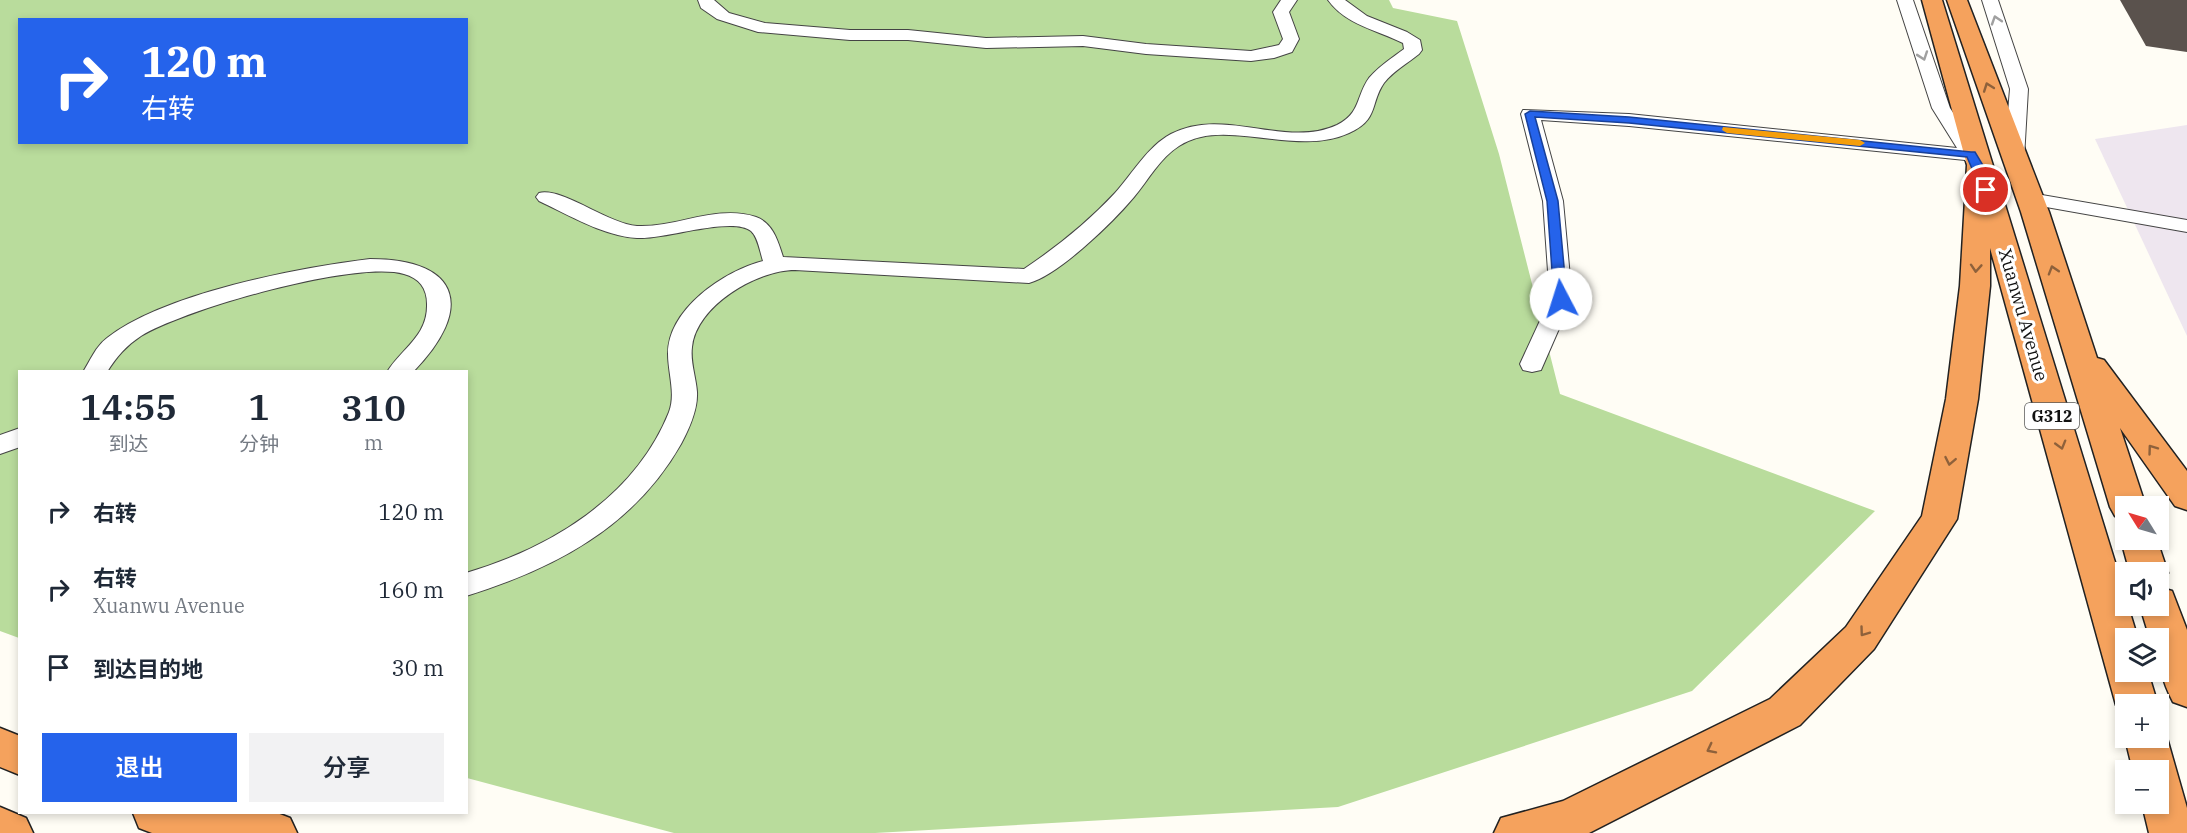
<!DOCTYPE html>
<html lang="zh">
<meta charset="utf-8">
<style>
:root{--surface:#fff;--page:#f2f2f3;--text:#1f2937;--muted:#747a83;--accent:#2563eb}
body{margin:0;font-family:"IBM Plex Serif","Noto Sans SC",serif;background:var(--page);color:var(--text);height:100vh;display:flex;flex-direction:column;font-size:22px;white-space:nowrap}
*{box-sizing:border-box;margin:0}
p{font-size:20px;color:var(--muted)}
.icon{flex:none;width:33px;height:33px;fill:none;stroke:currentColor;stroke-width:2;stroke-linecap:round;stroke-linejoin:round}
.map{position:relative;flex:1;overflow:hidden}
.details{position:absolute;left:18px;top:370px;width:450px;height:444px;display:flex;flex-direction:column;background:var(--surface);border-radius:0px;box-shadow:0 3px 9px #0003}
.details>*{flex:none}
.top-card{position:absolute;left:18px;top:18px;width:450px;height:126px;border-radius:0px;box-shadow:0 3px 9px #0003;background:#2563eb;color:#fff;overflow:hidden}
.needle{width:39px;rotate:307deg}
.tools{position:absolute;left:2115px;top:496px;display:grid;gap:12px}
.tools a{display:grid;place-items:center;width:54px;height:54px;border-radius:0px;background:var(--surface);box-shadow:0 3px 9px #0003;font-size:30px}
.pin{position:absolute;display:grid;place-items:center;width:51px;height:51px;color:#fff;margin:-26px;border:3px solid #fff;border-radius:50%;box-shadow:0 2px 6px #0007}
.me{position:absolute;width:66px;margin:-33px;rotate:355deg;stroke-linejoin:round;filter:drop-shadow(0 0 4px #0008)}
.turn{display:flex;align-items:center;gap:21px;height:126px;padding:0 24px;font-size:27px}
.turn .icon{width:78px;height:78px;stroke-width:2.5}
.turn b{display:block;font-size:42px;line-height:51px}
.eta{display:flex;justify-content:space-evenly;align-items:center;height:102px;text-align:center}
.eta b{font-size:36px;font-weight:600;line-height:42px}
.primary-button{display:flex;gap:12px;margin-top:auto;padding:12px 24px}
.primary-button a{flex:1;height:69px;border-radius:0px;background:var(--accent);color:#fff;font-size:24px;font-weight:600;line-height:69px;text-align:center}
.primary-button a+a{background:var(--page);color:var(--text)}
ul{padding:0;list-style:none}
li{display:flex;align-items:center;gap:18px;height:78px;padding:0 24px}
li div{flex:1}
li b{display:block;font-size:22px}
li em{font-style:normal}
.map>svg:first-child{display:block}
</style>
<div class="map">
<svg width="2187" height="833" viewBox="0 0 2187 833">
<rect width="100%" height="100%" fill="#fffdf5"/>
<path fill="#eee6ef" d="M2187,125V336L2095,139Z"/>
<path fill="#b9dc9c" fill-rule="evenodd" d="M0,0H1389L1393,8L1457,21L1499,154L1560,394L1875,511L1692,691L1338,807L875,833H674L467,778L466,372H20L19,638L0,631ZM20,20H466V142H20Z"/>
<path fill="#5a524d" d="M2120,0H2187V52L2146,46Z"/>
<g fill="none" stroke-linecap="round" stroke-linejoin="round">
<defs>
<g id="minor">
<path d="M698,0H714L729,13L765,23L850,30H908L986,38L1083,36L1146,44L1251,51L1279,45L1283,39L1273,12L1281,0H1297L1289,12L1299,39L1292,52L1274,58L1251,61L1146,54L1083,46L986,48L908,40H850L758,32L717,19L701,8Z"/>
<path d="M1328,0H1345L1367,16L1407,32L1420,40L1422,50L1419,54C1408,63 1393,71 1384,83C1370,103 1379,120 1349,133C1294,158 1224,116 1179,146C1160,158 1149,179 1134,197C1114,221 1059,275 1029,283L795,270C757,270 696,306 692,347C690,362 696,377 697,392C698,410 689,429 681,444C634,527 554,569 466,596V573C551,548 635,497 669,412C676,394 668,373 668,354C668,309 724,271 763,261C760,252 758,237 751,231C732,216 663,240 637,238C603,236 569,215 539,201L536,197L539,193C562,187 608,224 637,226C676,228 717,204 756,217C773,223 778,241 783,257L1024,269C1057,247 1088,222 1115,193C1133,173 1147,147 1171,134C1224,106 1285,149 1337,125C1361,113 1356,96 1369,78C1379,66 1392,58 1404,49L1403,43C1377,30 1346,25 1328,0Z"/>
<path d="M1897,0H1913L1950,108L1987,164L1984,168H1970L1965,160L1629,126L1541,120L1563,201L1572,299L1541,370L1532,372L1523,370L1520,364L1550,299L1543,201L1521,114L1523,110L1629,114L1957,148L1932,108Z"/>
<path d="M1982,0H1998L2028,89L2024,158L2014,164L2004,158L2010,89Z"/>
<path d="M2031,193L2187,220V232L2024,203L2021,199L2024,195Z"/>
<path d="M370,259C462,259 474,310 413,372H387C402,348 428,336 427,304C427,288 419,278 404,274C356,260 185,309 141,336C126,346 117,356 107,372H83C90,361 96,346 107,338C165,293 297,268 370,259Z"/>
<path d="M20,428V447L0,454V435Z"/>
</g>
<g id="highway">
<path d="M1922,0H1942L2126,598V606H2128L2138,639H2126V672H2148L2158,705H2126V719L2116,705L1990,248V286L1978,399L1957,519L1874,649L1800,725L1589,833H1494L1501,818L1563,801L1770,699L1846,627L1922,516L1946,399L1960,286L1967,165Z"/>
<path d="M1947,0H1967L2049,212L2097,358L2104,360L2187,471V510L2175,506L2120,428L2146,507H2126V519L2115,516L2110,507L2021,212Z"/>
<path d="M2126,531V540H2157L2168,573L2162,583L2158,585V573H2130L2121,540Z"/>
<path d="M2158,587L2172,591L2187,630V707L2173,702C2162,681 2158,663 2158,639H2150L2140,606H2158Z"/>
<path d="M2158,724L2167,738L2187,808V833H2149L2142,804H2158V771H2133L2125,738H2158Z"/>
<path d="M0,728L20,736V775L0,767Z"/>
<path d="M0,807L26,818L33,833H0Z"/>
<path d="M133,813H277L290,818L297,833H152L139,828Z"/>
</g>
</defs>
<use href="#minor" stroke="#444" stroke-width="2"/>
<use href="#highway" stroke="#222" stroke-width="3"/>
<use href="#minor" fill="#fff" fill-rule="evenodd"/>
<use href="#highway" fill="#f5a25d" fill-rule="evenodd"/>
</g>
<defs><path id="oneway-chevron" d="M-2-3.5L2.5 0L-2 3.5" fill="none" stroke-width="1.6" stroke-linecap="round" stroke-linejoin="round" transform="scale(1.5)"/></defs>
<g stroke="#a0a0a0">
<use href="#oneway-chevron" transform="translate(1996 20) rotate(-108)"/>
<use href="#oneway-chevron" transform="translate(1923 56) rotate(71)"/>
</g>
<g stroke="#8e613b">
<use href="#oneway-chevron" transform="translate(1988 87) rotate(-110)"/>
<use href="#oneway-chevron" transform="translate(1976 268) rotate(94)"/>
<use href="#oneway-chevron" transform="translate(2053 270) rotate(-107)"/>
<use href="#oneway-chevron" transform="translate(2061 445) rotate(74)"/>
<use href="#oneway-chevron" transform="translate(2152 449) rotate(-126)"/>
<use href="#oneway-chevron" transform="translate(1950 461) rotate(101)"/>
<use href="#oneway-chevron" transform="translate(1864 632) rotate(126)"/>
<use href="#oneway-chevron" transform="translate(1711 749) rotate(153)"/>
</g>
<path fill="#2563eb" stroke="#184099" stroke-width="1.5" d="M1530,111L1629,117L1971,152H1975L1984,167L1991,190L1982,192L1967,157L1629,123L1535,117L1558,201L1567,299L1561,302L1554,299L1547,201L1525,114Z"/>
<path fill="#f59e0b" d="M1723,127L1860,140L1865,143L1860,146L1727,133L1722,130Z"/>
<g text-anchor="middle" stroke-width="6" stroke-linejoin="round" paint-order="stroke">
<rect fill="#fff" stroke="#585858" stroke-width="1.5" x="2025" y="403" width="54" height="26" rx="4.5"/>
<g font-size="16" font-weight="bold" fill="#111">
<text x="2052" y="422">G312</text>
</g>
<g font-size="18" fill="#111" stroke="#fff">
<text transform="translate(2023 315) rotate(74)" y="6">Xuanwu Avenue</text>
</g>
</g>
</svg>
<div class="tools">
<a><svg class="needle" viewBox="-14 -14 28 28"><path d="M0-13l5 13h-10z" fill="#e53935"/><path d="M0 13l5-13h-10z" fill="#747a83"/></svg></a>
<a><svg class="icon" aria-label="sound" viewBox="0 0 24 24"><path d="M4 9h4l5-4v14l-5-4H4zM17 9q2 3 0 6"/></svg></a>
<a><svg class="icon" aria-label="layers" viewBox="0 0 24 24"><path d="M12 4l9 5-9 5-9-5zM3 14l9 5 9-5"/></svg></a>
<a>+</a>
<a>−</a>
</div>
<div class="pin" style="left:1986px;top:190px;background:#d93025"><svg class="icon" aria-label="arrive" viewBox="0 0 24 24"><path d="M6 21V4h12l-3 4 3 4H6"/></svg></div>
<svg class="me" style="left:1561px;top:299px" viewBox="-20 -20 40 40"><circle r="19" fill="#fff"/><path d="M0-13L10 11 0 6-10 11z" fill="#2563eb"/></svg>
<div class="top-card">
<div class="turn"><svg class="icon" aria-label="right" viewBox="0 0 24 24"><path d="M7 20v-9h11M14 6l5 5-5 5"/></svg><div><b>120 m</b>右转</div></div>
</div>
<section class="details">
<div class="eta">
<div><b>14:55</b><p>到达</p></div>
<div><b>1</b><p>分钟</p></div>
<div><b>310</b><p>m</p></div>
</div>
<ul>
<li><svg class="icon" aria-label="right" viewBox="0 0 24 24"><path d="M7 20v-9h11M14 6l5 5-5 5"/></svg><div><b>右转</b></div><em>120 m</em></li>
<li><svg class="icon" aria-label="right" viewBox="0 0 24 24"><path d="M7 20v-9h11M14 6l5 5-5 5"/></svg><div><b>右转</b><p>Xuanwu Avenue</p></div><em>160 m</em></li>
<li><svg class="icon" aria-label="arrive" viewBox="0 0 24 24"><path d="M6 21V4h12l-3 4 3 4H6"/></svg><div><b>到达目的地</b></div><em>30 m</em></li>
</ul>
<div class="primary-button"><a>退出</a><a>分享</a></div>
</section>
</div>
